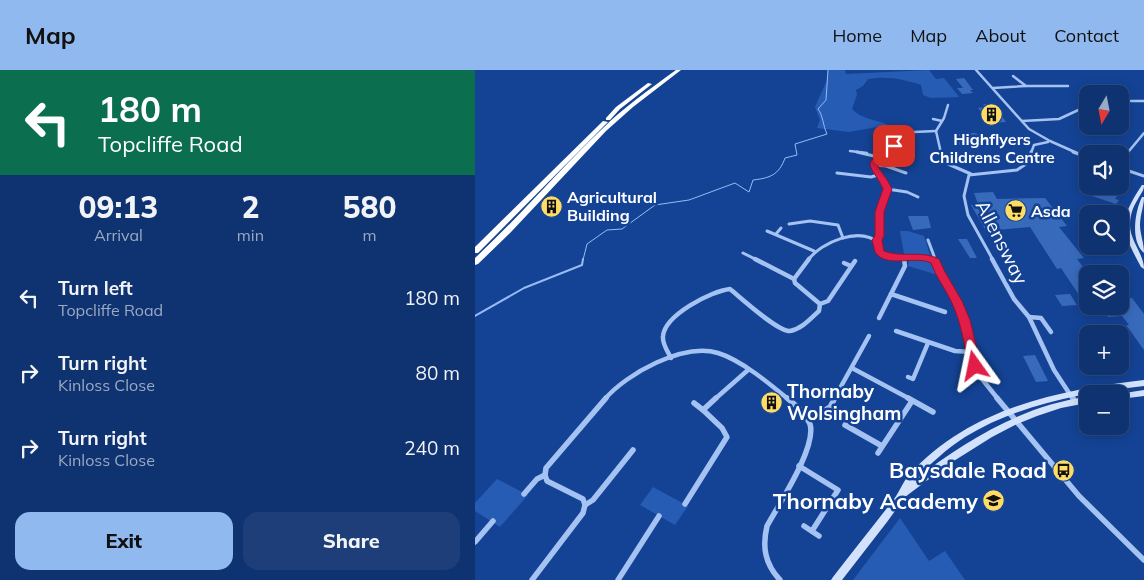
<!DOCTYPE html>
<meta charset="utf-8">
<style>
:root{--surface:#0f3270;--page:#1d3e78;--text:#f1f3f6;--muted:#9baac3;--line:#2f4d83;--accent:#90b9f0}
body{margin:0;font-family:Mulish,sans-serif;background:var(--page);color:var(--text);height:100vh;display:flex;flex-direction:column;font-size:19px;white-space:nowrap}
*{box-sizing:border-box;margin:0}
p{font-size:16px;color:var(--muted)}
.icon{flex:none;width:28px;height:28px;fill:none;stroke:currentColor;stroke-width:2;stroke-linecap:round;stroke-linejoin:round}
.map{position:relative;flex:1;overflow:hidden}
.sheet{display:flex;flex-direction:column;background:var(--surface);width:475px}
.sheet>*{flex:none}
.banner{background:#0b6e4f;color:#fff;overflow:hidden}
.needle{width:32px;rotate:190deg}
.buttons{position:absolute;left:604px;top:15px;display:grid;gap:10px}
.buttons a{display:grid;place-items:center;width:50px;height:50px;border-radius:10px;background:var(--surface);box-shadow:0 2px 12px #0003,0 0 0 1px var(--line);font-size:25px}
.pin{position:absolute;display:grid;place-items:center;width:42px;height:42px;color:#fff;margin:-21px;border-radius:10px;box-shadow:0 2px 8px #0006}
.me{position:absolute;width:55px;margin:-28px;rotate:348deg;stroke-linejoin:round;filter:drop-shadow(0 0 4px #0008)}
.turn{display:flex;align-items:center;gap:18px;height:105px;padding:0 15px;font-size:22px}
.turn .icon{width:65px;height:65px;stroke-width:2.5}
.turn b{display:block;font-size:35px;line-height:42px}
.eta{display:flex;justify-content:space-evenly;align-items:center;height:85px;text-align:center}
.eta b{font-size:30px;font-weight:800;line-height:35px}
.cta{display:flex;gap:10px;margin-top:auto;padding:10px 15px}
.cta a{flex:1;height:58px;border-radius:15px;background:var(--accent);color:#111;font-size:20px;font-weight:800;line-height:58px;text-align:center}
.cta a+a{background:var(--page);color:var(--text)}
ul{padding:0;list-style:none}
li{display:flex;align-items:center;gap:15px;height:75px;padding:0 15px}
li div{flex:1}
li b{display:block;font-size:19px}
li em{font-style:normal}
header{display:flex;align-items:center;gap:30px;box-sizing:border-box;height:70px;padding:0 25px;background:var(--accent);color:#111}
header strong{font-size:24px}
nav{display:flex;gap:28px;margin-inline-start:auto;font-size:18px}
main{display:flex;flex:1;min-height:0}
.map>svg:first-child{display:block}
</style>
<header>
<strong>Map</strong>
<nav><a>Home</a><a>Map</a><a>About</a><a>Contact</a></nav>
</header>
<main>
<section class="sheet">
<div class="banner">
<div class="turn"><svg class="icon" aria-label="left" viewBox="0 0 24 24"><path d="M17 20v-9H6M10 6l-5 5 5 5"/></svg><div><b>180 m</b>Topcliffe Road</div></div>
</div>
<div class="eta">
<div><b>09:13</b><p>Arrival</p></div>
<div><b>2</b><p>min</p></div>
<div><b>580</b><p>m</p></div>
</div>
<ul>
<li><svg class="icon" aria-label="left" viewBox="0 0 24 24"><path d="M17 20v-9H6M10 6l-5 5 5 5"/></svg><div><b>Turn left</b><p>Topcliffe Road</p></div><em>180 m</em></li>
<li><svg class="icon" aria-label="right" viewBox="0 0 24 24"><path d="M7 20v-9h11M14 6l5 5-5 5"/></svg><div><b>Turn right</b><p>Kinloss Close</p></div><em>80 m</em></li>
<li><svg class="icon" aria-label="right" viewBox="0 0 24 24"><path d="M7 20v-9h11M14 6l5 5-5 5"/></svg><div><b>Turn right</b><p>Kinloss Close</p></div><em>240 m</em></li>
</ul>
<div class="cta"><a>Exit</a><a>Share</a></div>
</section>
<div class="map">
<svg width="669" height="510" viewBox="0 0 669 510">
<rect width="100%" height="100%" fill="#144395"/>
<g fill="#265cb4">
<path d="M353,0H370L371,4L454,0L461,9L469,8L484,27L456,28L448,25L446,15C427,9 413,6 393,9L388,16L381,20L382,25L377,39C387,50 401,49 413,55L374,62L342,58L345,50L340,37L352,10Z"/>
<path d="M425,161H433L449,166C454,180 456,192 463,205L433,196L434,190L429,184Z"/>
<path d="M22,409L53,425L25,457L0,441V433Z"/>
<path d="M178,417L213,436L200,455L165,435Z"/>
<path d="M425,448L454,491L470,481L490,510H378Z"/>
</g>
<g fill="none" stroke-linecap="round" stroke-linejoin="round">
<path stroke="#96bbf5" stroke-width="1" d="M108,190L112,174L132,160L147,159L180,135L214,130L260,113L274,122L278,110C295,108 304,105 310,88L322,85L320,74L352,64C348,56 348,45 343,39L351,30L353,0"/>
<path stroke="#96bbf5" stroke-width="2" d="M0,246L49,218L107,195L108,189"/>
</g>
<g fill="#386abc">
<path d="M489,8L498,20H495L498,23L487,24L482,18H488L481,9Z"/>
<path d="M508,34L519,35L531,52L515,53L503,38L511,37Z"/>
<path d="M499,63L507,65H522L528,73L480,75L482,64Z"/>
<path d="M625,116L644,123L640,129L644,130L641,134L617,126Z"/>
<path d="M518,122L522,129L570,128L592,156L584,157L609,188L602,189L608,197L619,196L624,204H612V225H604L586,198L582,199L555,157L511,161L496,135L503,134L499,123Z"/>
<path d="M433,146H453L456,158L438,160Z"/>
<path d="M483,169H492L502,188H495Z"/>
<path d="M595,224L602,235L587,236L580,225Z"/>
<path d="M657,228L669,244V280L651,255H654L647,246L633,247L627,239L641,238L640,236H645V229Z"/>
<path d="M560,285L573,311L561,312L548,286Z"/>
</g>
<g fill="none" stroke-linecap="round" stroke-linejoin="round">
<g stroke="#a4c2f2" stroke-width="2.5">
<path d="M501,0L554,59L575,71L602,83"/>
<path d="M551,16H593"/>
<path d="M518,18L551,16L538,6"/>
<path d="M656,31H669"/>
<path d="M458,49L467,51"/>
<path d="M547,51L584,49L612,36"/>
<path d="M439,62L461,61"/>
<path d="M419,76V79L424,80"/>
<path d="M375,81L392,83"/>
<path d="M412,83L419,79"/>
<path d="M466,83L461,61L469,48L473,35"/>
<path d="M556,83L559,75L573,72"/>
<path d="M649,83L654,81L669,63"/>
</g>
<g stroke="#a4c2f2" stroke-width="3">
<path d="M382,82L403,87"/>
<path d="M466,82L473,94L496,104"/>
<path d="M598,82L612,87"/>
<path d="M645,85L652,82"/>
<path d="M399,95L411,96L431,103"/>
<path d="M645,98L669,106"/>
<path d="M362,103L396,107L403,105"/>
<path d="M412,119L432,122L443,127"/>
<path d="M314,154L335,151L363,155L368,168"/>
<path d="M292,161L339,181"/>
<path d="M301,164L306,158"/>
<path d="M402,170L404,166V142L412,119L401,100L400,93L414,82"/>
<path d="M453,170L459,186L457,188L458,190"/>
<path d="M268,183L282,190"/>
<path d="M429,188V190"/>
<path d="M333,190C347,172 384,156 404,173V182L423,188H457"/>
<path d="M518,190L493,145L489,126L494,105L542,100L554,92L556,82"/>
</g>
<g stroke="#a4c2f2" stroke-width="4.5">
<path d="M280,189L319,209L320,213L345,234"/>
<path d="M458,189L482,231L490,251L500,296L507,309L523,329"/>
<path d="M517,189L539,229L554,247L579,300L598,329"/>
<path d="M369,193L376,196"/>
<path d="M319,209L334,189"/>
<path d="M416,224L470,242"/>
<path d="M554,247L566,248L576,262"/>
<path d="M404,248L430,196L429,189"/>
<path d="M421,261L480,281L496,282"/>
<path d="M196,288C193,282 187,274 188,266C190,245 236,221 255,219C266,228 303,262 315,261C327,259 336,248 344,241L345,234L353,231L380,191"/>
<path d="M377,298L435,329"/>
<path d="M433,307L438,309L453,273"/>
<path d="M130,329C151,304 209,272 243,283C266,290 295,314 313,329"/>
<path d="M240,329L273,300"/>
<path d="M359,329L394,266"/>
</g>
<g stroke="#a4c2f2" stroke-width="5.5">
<path d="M433,328L458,342"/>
<path d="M522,328L604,426L669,490"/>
<path d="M598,328L600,332"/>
<path d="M219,333L228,340"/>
<path d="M333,350L355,337L360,328"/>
<path d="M370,355L407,376"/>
<path d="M403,383L437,331"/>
<path d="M324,396L363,420L337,461"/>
<path d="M70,405L72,411L108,429L110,435"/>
<path d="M49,424L62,409L70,405L71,398L131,328"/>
<path d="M210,434L252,367L247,358L228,340L241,328"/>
<path d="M329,456L344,466"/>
<path d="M0,472L18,451"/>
<path d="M57,510L108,443L110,435L118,430L158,380"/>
<path d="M143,510L184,446"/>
<path d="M305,510C290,494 287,477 292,456C304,434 342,377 335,354C331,343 320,335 312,328"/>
</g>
<g fill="#d3e2fc" fill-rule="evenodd">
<path d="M667,115H669C669,121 666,123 663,129C658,137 655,145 655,155C655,171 669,184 669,199L666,197C646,160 643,151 667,115Z"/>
<path d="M667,127H669C669,136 665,145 665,155C665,164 669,173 669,183C655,171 660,141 667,127Z"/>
<path d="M669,310V316C607,323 544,334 490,367C471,379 456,394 440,409C491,371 548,335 612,327V333L586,338L562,346L540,355L517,367L474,394L430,427L412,452L367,510H356L358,507C378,481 399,455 419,429C425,421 428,411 435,404C495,338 584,320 669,310Z"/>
<path d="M669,320V326L645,329V324H643Z"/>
</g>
<g fill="#fff" fill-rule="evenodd">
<path d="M201,0H206L158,37L131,61L36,162L3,194L0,195V188C44,147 83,101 126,60C149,37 175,19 201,0Z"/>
<path d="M173,13L177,14L145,39L135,50H131V48L141,37Z"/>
<path d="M128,51L133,52L3,183H0V177Z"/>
</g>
</g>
<path fill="#e11d48" stroke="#92132f" d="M416,74H422V81C391,97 406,95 417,119L409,142V166L407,170L409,181C427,188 447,180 464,189L470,202L487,231L495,250L506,296L504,300H496L494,296C489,274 486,251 476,231C470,218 461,207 456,193C440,185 411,199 400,182L397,170L400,166V142L408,119C398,95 382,95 415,78Z"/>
<defs>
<symbol id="building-disc" viewBox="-11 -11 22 22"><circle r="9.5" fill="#ffdd65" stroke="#144395"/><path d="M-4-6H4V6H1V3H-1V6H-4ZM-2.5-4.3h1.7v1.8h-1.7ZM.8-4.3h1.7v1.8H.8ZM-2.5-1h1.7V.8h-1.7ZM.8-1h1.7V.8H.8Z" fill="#111"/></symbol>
<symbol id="supermarket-disc" viewBox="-11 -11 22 22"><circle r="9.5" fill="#ffdd65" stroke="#144395"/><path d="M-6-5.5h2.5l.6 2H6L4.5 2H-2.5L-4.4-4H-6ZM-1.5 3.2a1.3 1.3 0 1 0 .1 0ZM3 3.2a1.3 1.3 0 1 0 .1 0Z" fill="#111"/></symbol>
<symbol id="bus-disc" viewBox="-11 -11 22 22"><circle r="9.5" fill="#ffdd65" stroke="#144395"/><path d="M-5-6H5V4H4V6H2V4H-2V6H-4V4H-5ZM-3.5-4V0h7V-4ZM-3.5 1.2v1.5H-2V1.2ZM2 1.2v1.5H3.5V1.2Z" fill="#111"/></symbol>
<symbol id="school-disc" viewBox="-11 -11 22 22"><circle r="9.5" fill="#ffdd65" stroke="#144395"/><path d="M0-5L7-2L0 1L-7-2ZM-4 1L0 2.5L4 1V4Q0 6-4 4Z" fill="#111"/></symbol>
</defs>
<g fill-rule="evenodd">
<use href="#building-disc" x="504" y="32" width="25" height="25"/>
<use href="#building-disc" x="64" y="124" width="25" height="25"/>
<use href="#supermarket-disc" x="528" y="128" width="25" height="25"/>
<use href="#building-disc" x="284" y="320" width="25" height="25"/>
<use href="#bus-disc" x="576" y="388" width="25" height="25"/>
<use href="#school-disc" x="506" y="418" width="25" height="25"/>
</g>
<g text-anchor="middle" stroke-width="5" stroke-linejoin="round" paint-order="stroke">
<g font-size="16" font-weight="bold" fill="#fff" stroke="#144395" text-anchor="start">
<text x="517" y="75" text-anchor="middle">Highflyers<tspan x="517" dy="18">Childrens Centre</tspan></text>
<text x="92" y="133">Agricultural<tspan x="92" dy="18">Building</tspan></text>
<text x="556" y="147">Asda</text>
</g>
<g font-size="19" fill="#fff" stroke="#144395">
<text transform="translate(527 172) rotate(63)" y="7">Allensway</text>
</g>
<g font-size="19" font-weight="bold" fill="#fff" stroke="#144395" text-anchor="start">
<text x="312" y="328">Thornaby<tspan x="312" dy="22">Wolsingham</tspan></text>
</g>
<g font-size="22" font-weight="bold" fill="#fff" stroke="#144395" text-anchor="end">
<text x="572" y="408">Baysdale Road</text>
<text x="503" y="439">Thornaby Academy</text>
</g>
</g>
</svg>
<div class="buttons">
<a><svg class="needle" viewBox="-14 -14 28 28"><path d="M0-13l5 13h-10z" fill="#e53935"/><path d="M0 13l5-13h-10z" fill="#9baac3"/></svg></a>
<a><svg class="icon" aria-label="sound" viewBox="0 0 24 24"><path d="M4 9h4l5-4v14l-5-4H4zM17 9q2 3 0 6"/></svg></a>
<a><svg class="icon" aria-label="search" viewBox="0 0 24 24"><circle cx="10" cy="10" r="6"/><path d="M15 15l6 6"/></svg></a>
<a><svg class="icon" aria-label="layers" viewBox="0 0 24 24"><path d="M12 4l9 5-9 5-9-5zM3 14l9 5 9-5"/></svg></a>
<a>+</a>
<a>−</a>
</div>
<div class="pin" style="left:419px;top:76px;background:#d93025"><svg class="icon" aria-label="arrive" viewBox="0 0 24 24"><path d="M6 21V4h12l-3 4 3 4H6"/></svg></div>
<svg class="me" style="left:500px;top:296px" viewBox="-20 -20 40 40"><path d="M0-17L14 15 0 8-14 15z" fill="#e11d48" stroke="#fff" stroke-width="4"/></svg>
</div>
</main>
